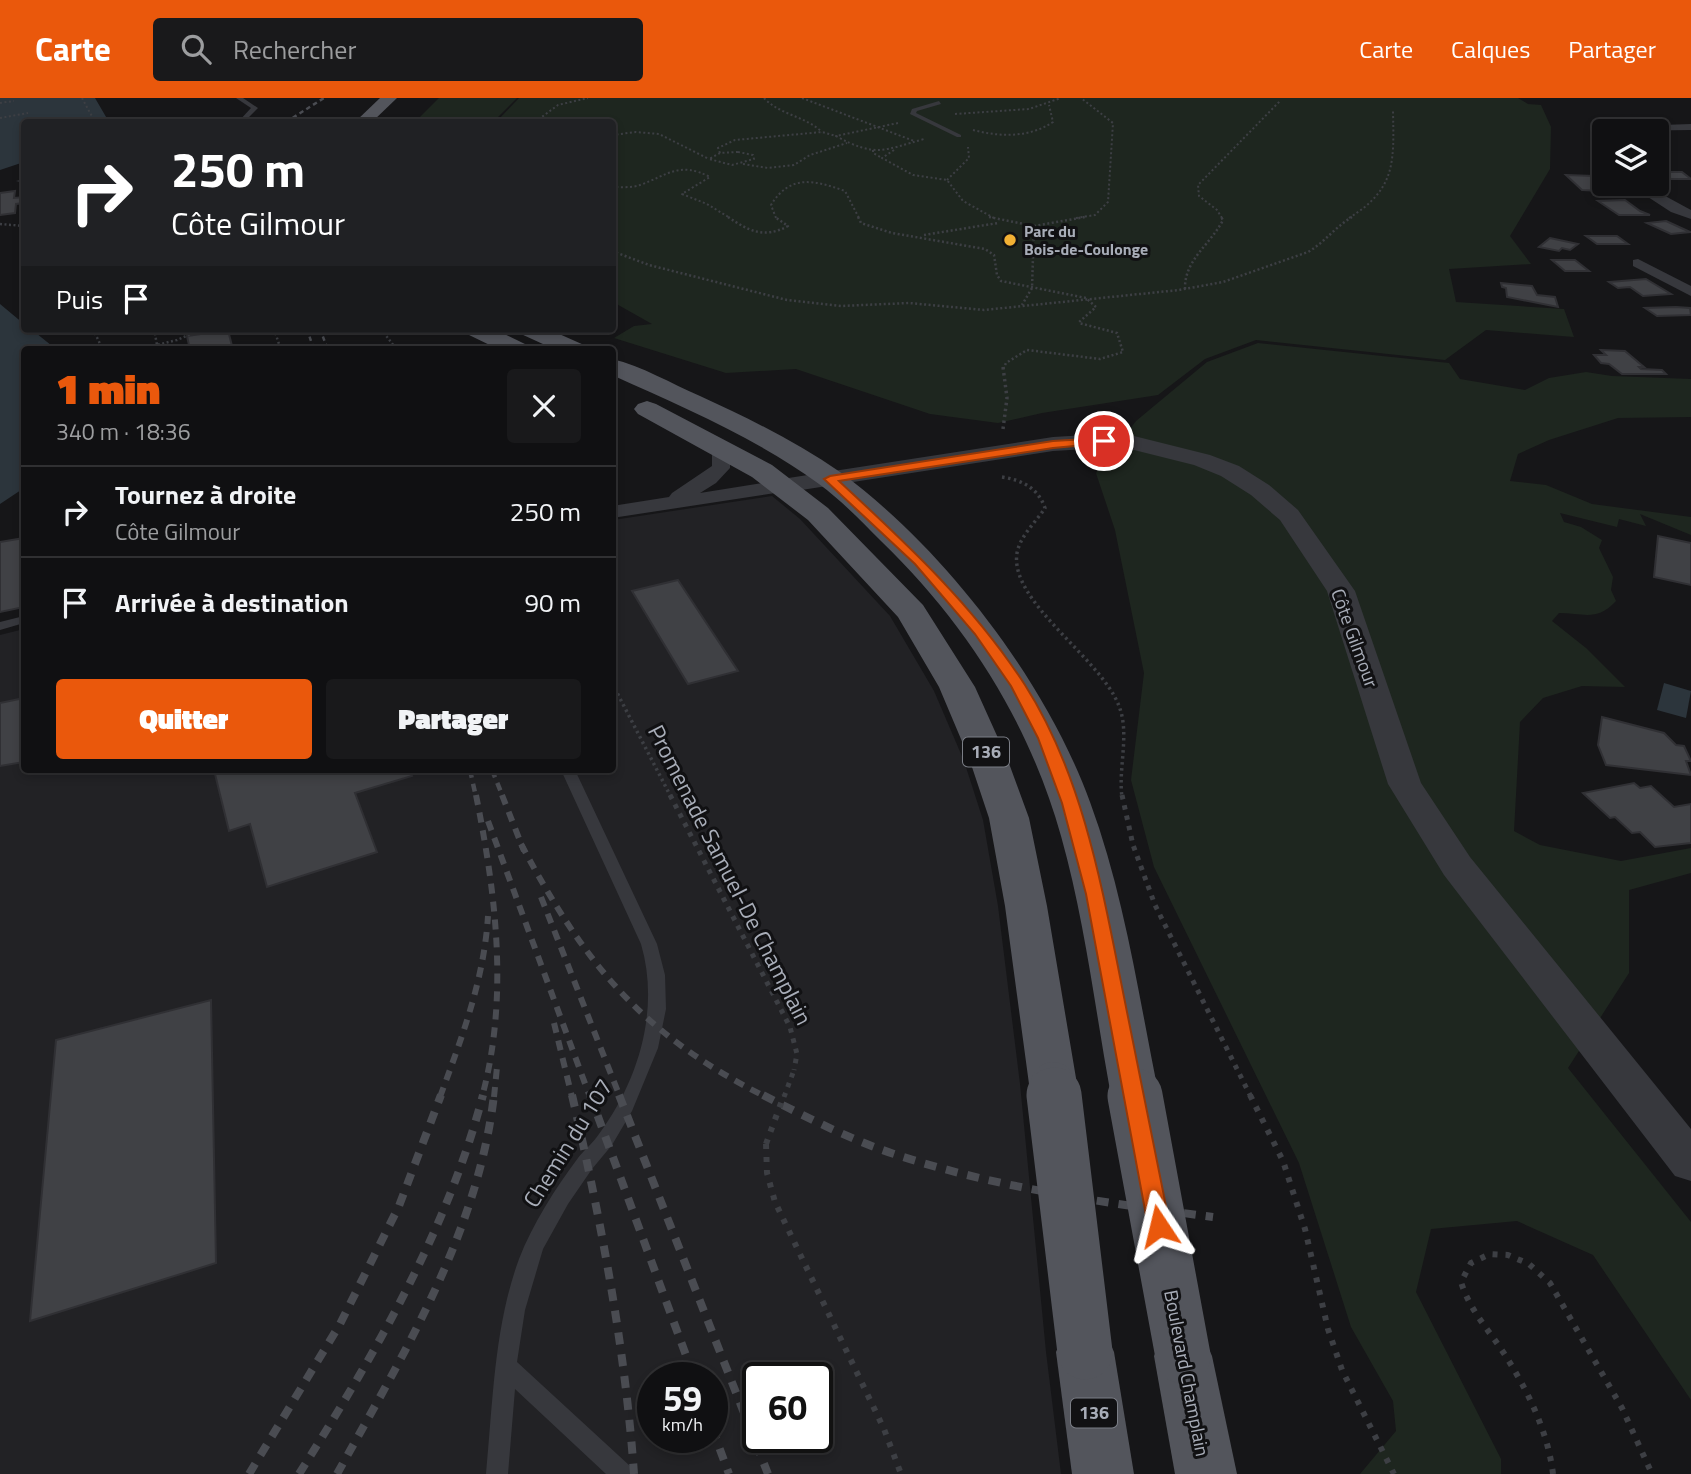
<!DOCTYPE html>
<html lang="fr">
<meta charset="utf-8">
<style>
:root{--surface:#101012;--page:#19191b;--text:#f1f3f6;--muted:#9c9d9f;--line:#303032;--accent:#ea580c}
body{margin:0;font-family:"Titillium Web",sans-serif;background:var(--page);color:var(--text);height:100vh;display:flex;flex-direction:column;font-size:26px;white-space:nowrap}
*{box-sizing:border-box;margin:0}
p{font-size:23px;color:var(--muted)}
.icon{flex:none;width:38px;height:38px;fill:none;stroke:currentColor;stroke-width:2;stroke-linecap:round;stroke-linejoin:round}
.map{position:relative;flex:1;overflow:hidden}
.sheet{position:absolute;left:21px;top:248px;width:595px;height:427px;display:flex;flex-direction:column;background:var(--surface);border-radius:7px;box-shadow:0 4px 10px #0003,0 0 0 2px var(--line)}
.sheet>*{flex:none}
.hud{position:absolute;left:21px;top:21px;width:595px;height:214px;border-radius:7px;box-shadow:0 4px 10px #0003,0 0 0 2px var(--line);background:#202124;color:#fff;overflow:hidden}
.tools{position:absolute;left:1592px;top:21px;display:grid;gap:14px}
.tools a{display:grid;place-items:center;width:77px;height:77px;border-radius:7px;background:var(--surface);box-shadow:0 4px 10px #0003,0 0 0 2px var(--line);font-size:35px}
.speed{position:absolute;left:637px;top:1264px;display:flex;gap:14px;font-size:35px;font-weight:700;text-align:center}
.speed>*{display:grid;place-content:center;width:91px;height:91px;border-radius:50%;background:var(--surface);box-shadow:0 4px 10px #0003,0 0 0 2px var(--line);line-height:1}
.speed small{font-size:18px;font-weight:400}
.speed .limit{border:4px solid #111;border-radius:10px;background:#fff;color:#111}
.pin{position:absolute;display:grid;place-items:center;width:60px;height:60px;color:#fff;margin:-30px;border:4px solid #fff;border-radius:50%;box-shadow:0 2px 7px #0007}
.me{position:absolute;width:77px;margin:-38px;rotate:350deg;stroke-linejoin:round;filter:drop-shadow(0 0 5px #0008)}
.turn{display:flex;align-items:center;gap:24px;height:147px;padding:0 35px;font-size:32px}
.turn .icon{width:91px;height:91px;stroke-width:2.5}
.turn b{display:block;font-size:49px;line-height:60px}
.then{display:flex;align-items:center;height:66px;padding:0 35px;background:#0003;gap:14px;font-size:26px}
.round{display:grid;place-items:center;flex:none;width:74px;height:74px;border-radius:7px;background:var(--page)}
.head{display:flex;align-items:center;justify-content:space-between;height:119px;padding:0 35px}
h1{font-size:42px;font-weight:800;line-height:52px;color:var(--accent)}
.primary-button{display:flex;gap:14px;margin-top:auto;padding:14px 35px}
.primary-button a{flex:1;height:80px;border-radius:7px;background:var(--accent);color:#fff;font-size:28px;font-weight:800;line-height:80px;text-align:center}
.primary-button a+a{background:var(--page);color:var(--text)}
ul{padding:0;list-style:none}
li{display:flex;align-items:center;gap:21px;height:91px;padding:0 35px;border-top:2px solid var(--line)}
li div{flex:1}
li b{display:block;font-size:26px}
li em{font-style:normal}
header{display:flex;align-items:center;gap:42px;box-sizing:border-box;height:98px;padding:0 35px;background:var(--accent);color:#fff}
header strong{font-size:33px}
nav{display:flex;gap:38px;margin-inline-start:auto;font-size:24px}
.search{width:490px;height:63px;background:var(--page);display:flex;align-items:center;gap:18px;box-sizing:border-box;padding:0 24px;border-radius:7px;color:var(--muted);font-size:26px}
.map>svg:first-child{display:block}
</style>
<header>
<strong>Carte</strong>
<div class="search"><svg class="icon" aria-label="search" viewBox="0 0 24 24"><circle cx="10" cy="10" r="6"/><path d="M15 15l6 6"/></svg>Rechercher</div>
<nav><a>Carte</a><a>Calques</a><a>Partager</a></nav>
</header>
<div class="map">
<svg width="1691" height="1376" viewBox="0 0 1691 1376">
<rect width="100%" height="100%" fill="#161618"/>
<path fill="#222225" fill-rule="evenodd" d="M772,398L800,421L890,518L934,593L964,663L983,722L998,808L1020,986L1046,1254L1061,1376H0V537L24,531V672H612L613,422ZM653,1279H712V1339H653ZM758,1279H817V1339H758Z"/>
<g fill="#1e261f">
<path d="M439,0H517L493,24H415Z"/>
<path d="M519,0H1518L1528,6L1541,7L1551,29L1550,71L1510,138L1531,166L1449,171L1456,204L1564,211L1574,239L1486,232L1445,262L1256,242L1205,261L1158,297L1042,315L998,325L930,316L796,271L726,275L614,240L634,228L652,226L613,204L612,24H496Z"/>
<path d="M1258,245L1449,265L1460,281L1525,292L1549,280L1586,274L1612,278L1691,281V319L1618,320L1549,342L1518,356L1510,383L1546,387L1592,406L1691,419V437L1640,416L1646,428L1619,421L1617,429L1560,415L1564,424L1581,429L1602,442L1599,450L1613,479L1611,492L1616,503C1597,524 1583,515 1559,515L1552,523L1586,550L1625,589L1582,588L1543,600L1520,624L1514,733L1540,747L1621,763L1691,750V775L1629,792V875L1568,970L1691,1124V1302L1593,1157L1517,1123L1431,1131L1416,1194L1501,1361V1376H1360L1396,1333L1393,1303L1351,1229L1299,1065L1154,769L1131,682L1144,575L1115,432L1096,375L1136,323L1207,264Z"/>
</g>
<g fill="#2c353c">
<path d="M0,0H95L109,24H24V64L0,72Z"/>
<path d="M0,206L24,226V231H31L57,252H24V390L0,406Z"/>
<path d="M1664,585L1691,593L1686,620L1657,612Z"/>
</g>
<g fill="#404145" stroke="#303034" stroke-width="2">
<path d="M1658,74H1682L1691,81H1671Z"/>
<path d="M1566,77L1594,78L1600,84H1595L1601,93L1582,92Z"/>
<path d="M15,93L14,100L24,99V105L16,106L15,115L0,117V95Z"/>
<path d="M1625,102L1640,113L1650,117H1619L1598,103Z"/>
<path d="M1666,123L1690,134L1671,136L1647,125Z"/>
<path d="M1586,138H1617L1628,146H1597Z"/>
<path d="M1550,140L1578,146L1570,152L1562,150L1559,153L1539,149Z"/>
<path d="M1552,162H1575L1589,173H1565Z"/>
<path d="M1646,181L1671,196L1643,198L1630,189L1618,190L1609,184Z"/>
<path d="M1501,185L1532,188L1537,197L1555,199L1558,209L1507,199L1506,190L1502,189Z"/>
<path d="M1676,209L1690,210L1691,217L1657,218L1645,210Z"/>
<path d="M228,232L233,252H190L187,238Z"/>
<path d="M1601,252L1625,253L1644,269H1639L1641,271L1662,272L1666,276H1622L1609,266L1601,265L1594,257H1606Z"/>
<path d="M1658,438L1691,445V487L1654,479Z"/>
<path d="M24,440V509L0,514V444Z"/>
<path d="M678,482L738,573L688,586L632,493Z"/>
<path d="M24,600V664L0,668V605Z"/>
<path d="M1602,619L1664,635L1676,647L1684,648L1691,663H1686L1691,677L1606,667L1598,647Z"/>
<path d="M214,672H409L412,678L355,695L377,754L267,789L250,726L229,733Z"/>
<path d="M1634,685L1640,690L1651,688L1674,709L1691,706V745L1655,749L1640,734L1632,735L1615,719L1610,720L1583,695Z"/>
<path d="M211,902L216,1165L30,1223L56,942Z"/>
</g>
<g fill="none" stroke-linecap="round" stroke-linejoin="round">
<g stroke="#3d3f44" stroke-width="2" stroke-dasharray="2 2.5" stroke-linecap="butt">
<path d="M82,0L95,24"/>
<path d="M764,0C780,17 805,18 822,34"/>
<path d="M802,0L914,43"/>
<path d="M0,5L14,3"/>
<path d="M955,16L1029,11L1061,0"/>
<path d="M0,20L28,15"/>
<path d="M94,21L108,23"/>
<path d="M535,24L558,7L588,0"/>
<path d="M898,25L836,38C876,60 884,52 924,41"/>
<path d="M973,32C1000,39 1029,40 1053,24L1049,7"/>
<path d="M612,37L636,34L659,36L709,61"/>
<path d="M873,52V55L882,60"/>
<path d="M894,52L882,60L913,77L947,82L963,103L994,120"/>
<path d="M738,54L753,57L754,61L732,67L709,61L720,55Z"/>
<path d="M720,55L718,50L735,42L822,34L836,38"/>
<path d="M743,66L768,70L794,67L810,57L847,45"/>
<path d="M947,82L969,60L968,49"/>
<path d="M612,89C621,89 632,90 640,87C668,77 679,63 710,79L682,96L707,106L730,120"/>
<path d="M776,120L771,107C790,76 814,82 845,93L859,120"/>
<path d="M1076,120L1095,117L1108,104L1113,25L1081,0"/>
<path d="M1222,120L1217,112L1199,98L1198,87L1281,2"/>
<path d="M1349,120C1396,91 1394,64 1393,13"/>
</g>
<g stroke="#3d3f44" stroke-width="2.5" stroke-dasharray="2 2.5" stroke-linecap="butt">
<path d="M728,119C749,133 764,141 788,128L775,119"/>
<path d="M858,119L861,125L892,135L985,151L994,157L997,177L1001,183L1086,200L1096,209L1078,225"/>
<path d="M989,119L1034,128L1032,190L1022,207"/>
<path d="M0,126L24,128"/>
<path d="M1034,128L1085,119"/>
<path d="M924,137L998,125"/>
<path d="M612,153L649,167L787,202L841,208L909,205L984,212L1179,192L1223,184L1308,154C1325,144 1335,129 1352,119"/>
<path d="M1185,191C1184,162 1211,146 1223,122L1221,119"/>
<path d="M93,231L102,250L114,252"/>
<path d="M154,231L157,247"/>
<path d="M274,231L281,252"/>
<path d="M381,231L397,252"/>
<path d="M136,252L177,242L202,231"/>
<path d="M1003,271L1006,265L1027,252L1100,261L1123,254L1117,235L1079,225"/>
</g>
<g stroke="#3d3f44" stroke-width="3.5" stroke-dasharray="2.5 3.5" stroke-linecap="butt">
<path d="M1003,331L1007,300L1003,269"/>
<path d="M1002,379C1022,382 1038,390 1045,410C1036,424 1020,438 1017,455C1009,504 1101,560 1119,608C1130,636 1118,670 1122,699"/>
<path d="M612,585L671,699"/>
</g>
<g stroke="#3d3f44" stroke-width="5" stroke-dasharray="4.5 6" stroke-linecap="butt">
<path d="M670,697L790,929L797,956L794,972"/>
<path d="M1122,697L1133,747L1155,807L1251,999"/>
</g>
<g stroke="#3d3f44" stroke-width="6" stroke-dasharray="5 8" stroke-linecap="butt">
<path d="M1250,997L1283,1063L1305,1131L1328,1231L1342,1272L1394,1376"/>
<path d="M766,1046L767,1075L775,1104L884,1331L901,1376"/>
<path d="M1553,1376C1548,1334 1528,1293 1505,1257C1489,1232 1470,1213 1461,1184L1471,1165L1490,1156L1508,1157L1529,1166L1550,1185L1622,1310L1652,1376"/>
</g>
<g fill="#37383d" fill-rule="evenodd">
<path d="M236,0H243L258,10L244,24H238L251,10Z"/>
<path d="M939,3L941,6L917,13L916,15L961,37V39H957L910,16L912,11Z"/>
<path d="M24,81V85L16,83Z"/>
<path d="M24,518V525L0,532V524Z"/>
<path d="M561,672H575L657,846L665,877L666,911L658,950L632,1013L612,1047L592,1071L568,1106L543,1151L525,1212L517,1264L630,1368L633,1376H606L515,1291L508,1376H486C493,1304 494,1229 519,1161C533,1125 555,1091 578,1060C584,1052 593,1045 599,1036C639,982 660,911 641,846Z"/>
</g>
<g fill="#37383d" fill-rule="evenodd">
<path d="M1691,26V32L1619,33L1633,28Z"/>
<path d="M1628,86H1643L1691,112V121L1671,114Z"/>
<path d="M1638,161L1691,188V198L1633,168V162Z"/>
<path d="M721,343L730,349V370L716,385L700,395L782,382L792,388L782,394L612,420V408L669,399L672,395L712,368V349Z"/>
</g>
<path fill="#37383d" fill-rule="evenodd" d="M1104,336L1134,338L1210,357L1239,368L1269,387L1298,412L1355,493L1421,685L1470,759L1691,1031V1083L1675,1078L1444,777L1388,686L1327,493L1280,422L1251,397L1221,378L1194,367L1134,352L1104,350L1053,353L782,395L773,393L770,388L773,383L782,381L1053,339Z"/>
<g fill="#53555c" fill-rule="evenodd">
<path d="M380,0H397L372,24H355Z"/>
<path d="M463,231H494L527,247L531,252H500L467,236Z"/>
<path d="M517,231H548L584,247L588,252H556L521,236Z"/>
<path d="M612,261C642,268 672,286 700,298C748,320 797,344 840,374C944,450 1046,583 1090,704C1125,799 1139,900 1159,998L1152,1012L1135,1018L1118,1012L1111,998C1095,911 1085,823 1061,738C1029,624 966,525 881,443C861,423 841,402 819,386C756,340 683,309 612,277Z"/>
<path d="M647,303L656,306L772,367L828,410L923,507L975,589L1007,660L1029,720L1047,808L1077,986L1070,1000L1053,1006L1036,1000L1029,986L1005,808L989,720L969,660L939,589L898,519L808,422L752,379L638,316L634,311L638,306Z"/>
<path d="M1085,1226L1105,1234L1114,1254L1134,1376H1072L1056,1254L1065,1234Z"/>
<path d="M1183,1230L1203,1238L1212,1258L1237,1376H1175L1154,1258L1163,1238Z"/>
</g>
<g stroke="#4a4c52" stroke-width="2.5" stroke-dasharray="4.5 3.5" stroke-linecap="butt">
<path d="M286,24L324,0"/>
<path d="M307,231L314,252"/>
<path d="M320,231L328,252"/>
</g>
<g stroke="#4a4c52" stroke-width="4.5" stroke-dasharray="8 6" stroke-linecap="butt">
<path d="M470,672L476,699"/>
<path d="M492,672L503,699"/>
</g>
<g stroke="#4a4c52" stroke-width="6" stroke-dasharray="10 8" stroke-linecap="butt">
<path d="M476,697C496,797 509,899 482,999"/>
<path d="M502,697L524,753"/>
<path d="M488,723L590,999"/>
<path d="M521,746C585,866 642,937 766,999"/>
<path d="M541,799L620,999"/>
<path d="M554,925L572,999"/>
<path d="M440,999C462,939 484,882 488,818"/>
<path d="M494,999L497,969"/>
</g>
<g stroke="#4a4c52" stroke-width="8" stroke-dasharray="12 10" stroke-linecap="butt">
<path d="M572,997C601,1123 625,1248 634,1376"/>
<path d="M590,997L694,1279"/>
<path d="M619,997L768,1376"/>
<path d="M763,997C806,1019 849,1041 894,1056C997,1090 1106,1105 1213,1119"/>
<path d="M712,1330L729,1376"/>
<path d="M249,1376L340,1226L399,1108L441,997"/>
<path d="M299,1376C374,1257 447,1134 483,997"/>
<path d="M337,1376C403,1257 478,1135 494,997"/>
</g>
<path stroke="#3d3f44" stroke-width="5" stroke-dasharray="4.5 6" stroke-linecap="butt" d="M784,999L794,972"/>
<path stroke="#3d3f44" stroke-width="6" stroke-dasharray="5 8" stroke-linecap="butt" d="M766,1046L784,997"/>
<path stroke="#53555c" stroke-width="44" d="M1053,986L1055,999"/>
<g stroke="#53555c" stroke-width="55">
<path d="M1054,997L1085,1254"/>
<path d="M1135,998L1183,1258"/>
</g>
</g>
<path fill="#ea580c" stroke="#983908" stroke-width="2" d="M1104,340L1107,341V345L1053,350L839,383C907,446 974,508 1025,587C1083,678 1102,789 1123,894C1139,972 1154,1050 1170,1128L1166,1135L1159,1138L1151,1135L1148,1128L1086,796L1062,705L1038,640L1011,588L975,536L915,466L824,381L830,378L1053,343Z"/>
<circle fill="#f2b134" stroke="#111113" stroke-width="2.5" cx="1010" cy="142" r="7"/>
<g text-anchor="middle" stroke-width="6" stroke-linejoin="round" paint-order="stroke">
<g font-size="16" font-weight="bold" fill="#a8adb8" stroke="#111113" text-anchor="start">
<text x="1024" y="139">Parc du<tspan x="1024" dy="18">Bois-de-Coulonge</tspan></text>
</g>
<g fill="#111113" stroke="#7b7e86" stroke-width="2">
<rect x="963" y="639.5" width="46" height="29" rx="5"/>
<rect x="1071" y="1300.5" width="46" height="29" rx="5"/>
</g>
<g font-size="18" font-weight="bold" fill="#a8adb8">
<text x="986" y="660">136</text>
<text x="1094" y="1321">136</text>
</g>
<g font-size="19" fill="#a8adb8" stroke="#111113">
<text transform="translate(1355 540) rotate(70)" y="7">Côte Gilmour</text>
<text transform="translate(1187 1275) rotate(79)" y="7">Boulevard Champlain</text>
</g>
<g font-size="23" fill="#a8adb8" stroke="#111113">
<text transform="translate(730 777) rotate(63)" y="8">Promenade Samuel-De Champlain</text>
<text transform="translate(568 1045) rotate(-58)" y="8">Chemin du 107</text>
</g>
</g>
</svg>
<div class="tools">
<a><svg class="icon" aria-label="layers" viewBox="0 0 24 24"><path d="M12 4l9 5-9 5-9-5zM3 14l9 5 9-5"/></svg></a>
</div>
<div class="speed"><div>59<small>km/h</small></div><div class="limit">60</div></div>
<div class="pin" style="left:1104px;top:343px;background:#d93025"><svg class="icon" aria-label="arrive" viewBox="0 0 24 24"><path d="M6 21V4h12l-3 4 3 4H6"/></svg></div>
<svg class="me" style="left:1159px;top:1128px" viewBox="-20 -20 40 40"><path d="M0-17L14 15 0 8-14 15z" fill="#ea580c" stroke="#fff" stroke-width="4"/></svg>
<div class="hud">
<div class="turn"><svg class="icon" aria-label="right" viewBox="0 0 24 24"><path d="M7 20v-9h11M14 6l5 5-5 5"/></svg><div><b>250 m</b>Côte Gilmour</div></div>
<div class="then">Puis<svg class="icon" aria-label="arrive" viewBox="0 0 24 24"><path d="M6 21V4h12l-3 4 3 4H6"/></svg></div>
</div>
<section class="sheet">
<div class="head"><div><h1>1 min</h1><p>340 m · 18:36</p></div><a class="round"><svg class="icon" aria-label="close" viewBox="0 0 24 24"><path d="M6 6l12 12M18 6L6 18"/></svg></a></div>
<ul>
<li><svg class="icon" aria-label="right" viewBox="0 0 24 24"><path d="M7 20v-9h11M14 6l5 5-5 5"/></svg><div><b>Tournez à droite</b><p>Côte Gilmour</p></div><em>250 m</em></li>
<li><svg class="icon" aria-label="arrive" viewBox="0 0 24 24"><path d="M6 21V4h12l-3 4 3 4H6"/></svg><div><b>Arrivée à destination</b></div><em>90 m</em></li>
</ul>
<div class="primary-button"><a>Quitter</a><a>Partager</a></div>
</section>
</div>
